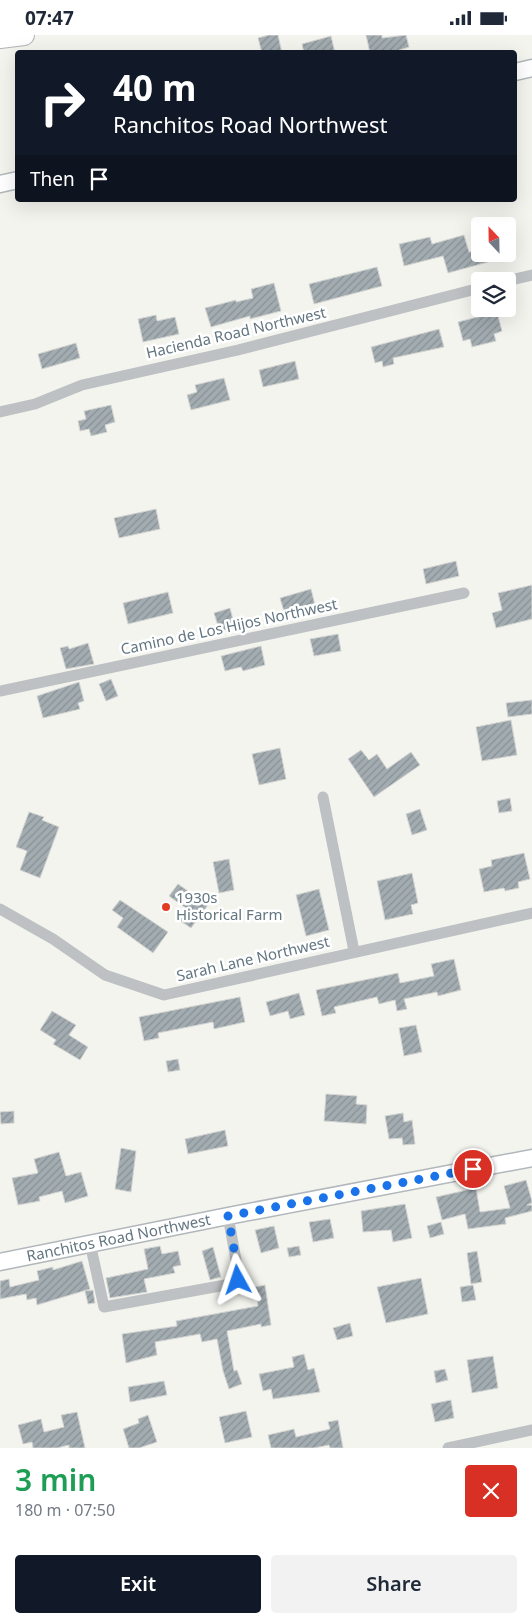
<!DOCTYPE html>
<meta charset="utf-8">
<style>
:root{--surface:#fff;--page:#f2f2f3;--text:#1f2937;--muted:#747a83;--accent:#111827}
body{margin:0;font-family:"Noto Sans",sans-serif;background:var(--page);color:var(--text);height:100vh;display:flex;flex-direction:column;font-size:19px;white-space:nowrap}
*{box-sizing:border-box;margin:0}
p{font-size:16px;color:var(--muted)}
.icon{flex:none;width:28px;height:28px;fill:none;stroke:currentColor;stroke-width:2;stroke-linecap:round;stroke-linejoin:round}
.map{position:relative;height:1413px;overflow:hidden}
.drawer{display:flex;flex-direction:column;background:var(--surface);flex:1}
.drawer>*{flex:none}
.hud{position:absolute;left:15px;top:15px;width:502px;height:152px;border-radius:5px;box-shadow:0 5px 20px #0002;background:#111827;color:#fff;overflow:hidden}
.needle{width:32px;rotate:338deg}
.controls{position:absolute;left:471px;top:182px;display:grid;gap:10px}
.controls a{display:grid;place-items:center;width:45px;height:45px;border-radius:5px;background:var(--surface);box-shadow:0 5px 20px #0002;font-size:25px}
.pin{position:absolute;display:grid;place-items:center;width:42px;height:42px;color:#fff;margin:-21px;border:2px solid #fff;border-radius:50%;box-shadow:0 1px 5px #0007}
.me{position:absolute;width:55px;margin:-28px;rotate:355deg;stroke-linejoin:round;filter:drop-shadow(0 0 4px #0008)}
.turn{display:flex;align-items:center;gap:18px;height:105px;padding:0 15px;font-size:22px}
.turn .icon{width:65px;height:65px;stroke-width:2.5}
.turn b{display:block;font-size:35px;line-height:42px}
.then{display:flex;align-items:center;height:48px;padding:0 15px;background:#0003;gap:10px;font-size:19px}
.round{display:grid;place-items:center;flex:none;width:52px;height:52px;border-radius:5px;background:var(--page)}
.headline{display:flex;align-items:center;justify-content:space-between;height:85px;padding:0 15px}
h1{font-size:30px;font-weight:600;line-height:38px;color:#1e9e55}
.action{display:flex;gap:10px;margin-top:auto;padding:10px 15px}
.action a{flex:1;height:58px;border-radius:5px;background:var(--accent);color:#fff;font-size:20px;font-weight:600;line-height:58px;text-align:center}
.action a+a{background:var(--page);color:var(--text)}
.status{display:flex;justify-content:space-between;align-items:center;height:35px;padding:0 25px;background:var(--surface);direction:ltr}
.status svg{height:14px;fill:currentColor}
.map>svg:first-child{display:block}
</style>
<div class="status"><b>07:47</b><svg viewBox="0 0 49 12"><path d="M0 12V9h3v3zM5 12V6h3v6zM10 12V3h3v9zM15 12V0h3v12zM26 1h20v11H26zM47 4h2v5h-2z"/></svg></div>
<div class="map">
<svg width="532" height="1413" viewBox="0 0 532 1413">
<defs>
<pattern id="building-hatch" width="6" height="6" patternUnits="userSpaceOnUse" patternTransform="scale(1.25)"><rect width="6" height="6" fill="#a3adb1"/><path d="M-1 1l2-2M0 6l6-6M5 7l2-2" fill="none" stroke="#889195"/></pattern>
</defs>
<rect width="100%" height="100%" fill="#f4f4ef"/>
<g fill="url(#building-hatch)" stroke="#d5d5d3">
<path d="M269,0H278L282,18H262L258,3Z"/>
<path d="M366,0H382V3L406,0L409,12L390,18H370Z"/>
<path d="M331,1L335,18H304L302,9Z"/>
<path d="M464,200L469,217L480,214V219H486L488,227L448,238L443,221L404,231L399,209L430,202L432,209Z"/>
<path d="M377,232L382,251L314,269L309,249Z"/>
<path d="M274,248L281,276L250,284V281L211,292L205,273L236,265V267L253,263L251,254Z"/>
<path d="M497,277L502,296L494,299L496,306L472,312L470,304L463,306L458,287Z"/>
<path d="M156,280L157,286L175,282L179,299L143,307L138,284Z"/>
<path d="M439,294L444,312L393,323L394,329L383,332L382,326L375,328L371,312Z"/>
<path d="M76,308L80,323L42,334L38,319Z"/>
<path d="M295,326L299,344L263,352L259,335Z"/>
<path d="M224,343L230,365L191,375L187,360L197,357L195,350Z"/>
<path d="M111,370L115,387L105,390L107,397L91,401L89,394L80,396L78,386L86,384L84,376Z"/>
<path d="M156,474L160,494L119,503L114,483Z"/>
<path d="M456,526L459,541L426,549L423,534Z"/>
<path d="M532,550V584L496,593L492,578L502,575L498,558Z"/>
<path d="M311,554L316,574L286,583L280,563Z"/>
<path d="M168,557L173,578L128,589L123,568Z"/>
<path d="M230,573L235,592L220,597L214,578Z"/>
<path d="M338,599L341,616L314,621L310,604Z"/>
<path d="M88,608L94,629L66,634L60,613L68,611L69,614Z"/>
<path d="M261,611L265,630L243,636L241,632L225,636L221,621Z"/>
<path d="M111,644L118,661L106,666L99,649Z"/>
<path d="M79,647L84,666L78,668L80,674L43,683L37,661Z"/>
<path d="M532,665V679L508,682L506,668Z"/>
<path d="M511,685L517,720L482,726L476,692Z"/>
<path d="M280,713L286,744L259,750L252,719Z"/>
<path d="M361,715L369,725L377,719L387,734L411,717L420,730L374,762L348,724Z"/>
<path d="M510,763L512,776L499,778L497,766Z"/>
<path d="M420,774L427,795L412,800L406,779Z"/>
<path d="M29,777L44,782L42,785L59,792L40,843L20,835L27,816L16,812Z"/>
<path d="M524,818L530,844L518,847L519,853L505,856L504,853L484,857L479,834L492,831L491,825Z"/>
<path d="M229,824L234,855L219,858L213,827Z"/>
<path d="M412,838L418,868L411,870L413,879L385,885L377,846Z"/>
<path d="M178,849L208,870L191,893L179,885L187,874L169,861Z"/>
<path d="M319,854L329,895L306,901L296,860Z"/>
<path d="M120,865L168,897L153,918L117,892L123,883L112,875Z"/>
<path d="M454,924L461,955L438,961L437,957L404,964L407,974L397,976L395,965L379,969L377,962L334,972L336,978L322,981L316,955L398,938L400,948L434,941L431,929Z"/>
<path d="M299,958L305,980L290,984L288,976L270,981L266,967Z"/>
<path d="M240,962L245,987L214,994L213,987L158,998L159,1003L144,1006L139,982Z"/>
<path d="M52,976L76,990L69,1000L88,1012L80,1025L53,1009L56,1005L40,995Z"/>
<path d="M416,990L422,1017L404,1021L399,993Z"/>
<path d="M178,1024L180,1035L168,1037L166,1026Z"/>
<path d="M326,1059L357,1061L356,1069L367,1070L366,1089L324,1086Z"/>
<path d="M14,1076V1088L1,1089L0,1077Z"/>
<path d="M403,1078L404,1087L412,1085L415,1109L403,1110L402,1103L389,1104L385,1081Z"/>
<path d="M225,1095L228,1111L188,1119L185,1104Z"/>
<path d="M121,1113L136,1116L131,1157L115,1154Z"/>
<path d="M59,1117L66,1141L81,1137L88,1161L65,1168L62,1156L39,1162L40,1166L18,1170L12,1143L38,1138L34,1124Z"/>
<path d="M526,1145L532,1166V1168L527,1170H532V1176L505,1183L506,1189L468,1194L465,1179L442,1185L436,1162L476,1153L480,1177L510,1173L504,1151Z"/>
<path d="M405,1169L412,1203L393,1207L391,1195L363,1197L361,1176Z"/>
<path d="M330,1184L334,1203L313,1207L309,1187Z"/>
<path d="M441,1187L444,1199L430,1203L427,1191Z"/>
<path d="M274,1191L279,1213L261,1218L255,1195Z"/>
<path d="M160,1211L162,1219L178,1216L181,1230L173,1232L175,1238L144,1244L147,1257L110,1263L106,1243L148,1234L144,1214Z"/>
<path d="M299,1211L301,1220L289,1222L287,1213Z"/>
<path d="M213,1212L221,1242L210,1245L202,1216Z"/>
<path d="M477,1216L482,1247L471,1249L467,1218Z"/>
<path d="M82,1226L90,1254L37,1270L36,1263L27,1265L26,1259L0,1264V1246L9,1244L10,1252L39,1245L37,1236L53,1232V1235Z"/>
<path d="M421,1243L428,1279L386,1288L377,1252Z"/>
<path d="M265,1250L271,1290L261,1292V1289L227,1296L234,1336L237,1335L242,1349L229,1354L223,1336L217,1304L202,1307L200,1299L155,1307L157,1320L126,1328L122,1299L177,1291L176,1286L258,1271L255,1252Z"/>
<path d="M473,1250L476,1265L462,1267L460,1252Z"/>
<path d="M93,1255L95,1268L88,1269L85,1256Z"/>
<path d="M350,1288L353,1301L337,1305L333,1293Z"/>
<path d="M304,1319L308,1335L314,1333L320,1357L273,1364L271,1354L263,1356L259,1339L294,1332L292,1322Z"/>
<path d="M493,1321L498,1353L472,1358L467,1325Z"/>
<path d="M445,1334L448,1345L436,1348L434,1336Z"/>
<path d="M164,1346L167,1360L130,1367L128,1352Z"/>
<path d="M451,1365L454,1383L435,1387L431,1369Z"/>
<path d="M246,1376L252,1402L225,1408L219,1382Z"/>
<path d="M77,1377L85,1413H69V1410L57,1413H33L32,1407L23,1409L18,1390L41,1384L44,1397L64,1392L61,1380Z"/>
<path d="M148,1380L157,1407L139,1413H129L123,1394L139,1388L138,1384Z"/>
<path d="M338,1385L343,1413H330L329,1410L314,1413H271L268,1400L294,1394L296,1402L330,1394L328,1387Z"/>
</g>
<g fill="none" stroke-linecap="round" stroke-linejoin="round">
<defs>
<g id="secondary">
<path d="M515,37L532,33"/>
<path d="M0,149L18,145"/>
<path id="s1" d="M0,1227L228,1181L532,1123"/>
</g>
<path id="highway" d="M0,3L24,0"/>
</defs>
<use href="#secondary" stroke="#b1b7bb" stroke-width="19"/>
<use href="#highway" stroke="#b0b4b7" stroke-width="22"/>
<g stroke="#bdc1c4" stroke-width="11">
<path d="M507,246L532,240"/>
<path d="M0,377L35,369L82,350L238,315L480,253"/>
<path d="M0,656L464,558"/>
<path d="M323,762L354,916"/>
<path d="M0,874L53,904L105,940L164,960L532,878"/>
<path d="M90,1208L104,1272L231,1249L238,1245V1236L228,1181"/>
<path d="M448,1413L532,1395"/>
</g>
<use href="#secondary" stroke="#fff" stroke-width="16"/>
<use href="#highway" stroke="#fff" stroke-width="20"/>
</g>
<g fill="none" stroke-linecap="round" stroke-linejoin="round">
<path stroke="#1a73e8" stroke-width="9" stroke-dasharray="0 16.2" d="M238,1245V1236L228,1181L473,1134"/>
</g>
<circle fill="#e23c21" stroke="#fff" stroke-width="2" cx="166" cy="872" r="5"/>
<g text-anchor="middle" stroke-width="5" stroke-linejoin="round" paint-order="stroke">
<g font-size="15" fill="#637681" stroke="#fff">
<text transform="translate(236 298) rotate(-13)" y="5">Hacienda Road Northwest</text>
<text transform="translate(229 592) rotate(-12)" y="5">Camino de Los Hijos Northwest</text>
<text transform="translate(253 924) rotate(-13)" y="5">Sarah Lane Northwest</text>
<text dy="5" stroke="none"><textPath href="#s1" startOffset="121">Ranchitos Road Northwest</textPath></text>
</g>
<g font-size="15" fill="#637681" stroke="#fff" text-anchor="start">
<text x="176" y="868">1930s<tspan x="176" dy="17">Historical Farm</tspan></text>
</g>
</g>
</svg>
<div class="controls">
<a><svg class="needle" viewBox="-14 -14 28 28"><path d="M0-13l5 13h-10z" fill="#e53935"/><path d="M0 13l5-13h-10z" fill="#747a83"/></svg></a>
<a><svg class="icon" aria-label="layers" viewBox="0 0 24 24"><path d="M12 4l9 5-9 5-9-5zM3 14l9 5 9-5"/></svg></a>
</div>
<div class="pin" style="left:473px;top:1134px;background:#d93025"><svg class="icon" aria-label="arrive" viewBox="0 0 24 24"><path d="M6 21V4h12l-3 4 3 4H6"/></svg></div>
<svg class="me" style="left:238px;top:1245px" viewBox="-20 -20 40 40"><path d="M0-17L14 15 0 8-14 15z" fill="#1a73e8" stroke="#fff" stroke-width="4"/></svg>
<div class="hud">
<div class="turn"><svg class="icon" aria-label="right" viewBox="0 0 24 24"><path d="M7 20v-9h11M14 6l5 5-5 5"/></svg><div><b>40 m</b>Ranchitos Road Northwest</div></div>
<div class="then">Then<svg class="icon" aria-label="arrive" viewBox="0 0 24 24"><path d="M6 21V4h12l-3 4 3 4H6"/></svg></div>
</div>
</div>
<section class="drawer">
<div class="headline"><div><h1>3 min</h1><p>180 m · 07:50</p></div><a class="round" style="background:#d93025;color:#fff"><svg class="icon" aria-label="close" viewBox="0 0 24 24"><path d="M6 6l12 12M18 6L6 18"/></svg></a></div>
<div class="action"><a>Exit</a><a>Share</a></div>
</section>
